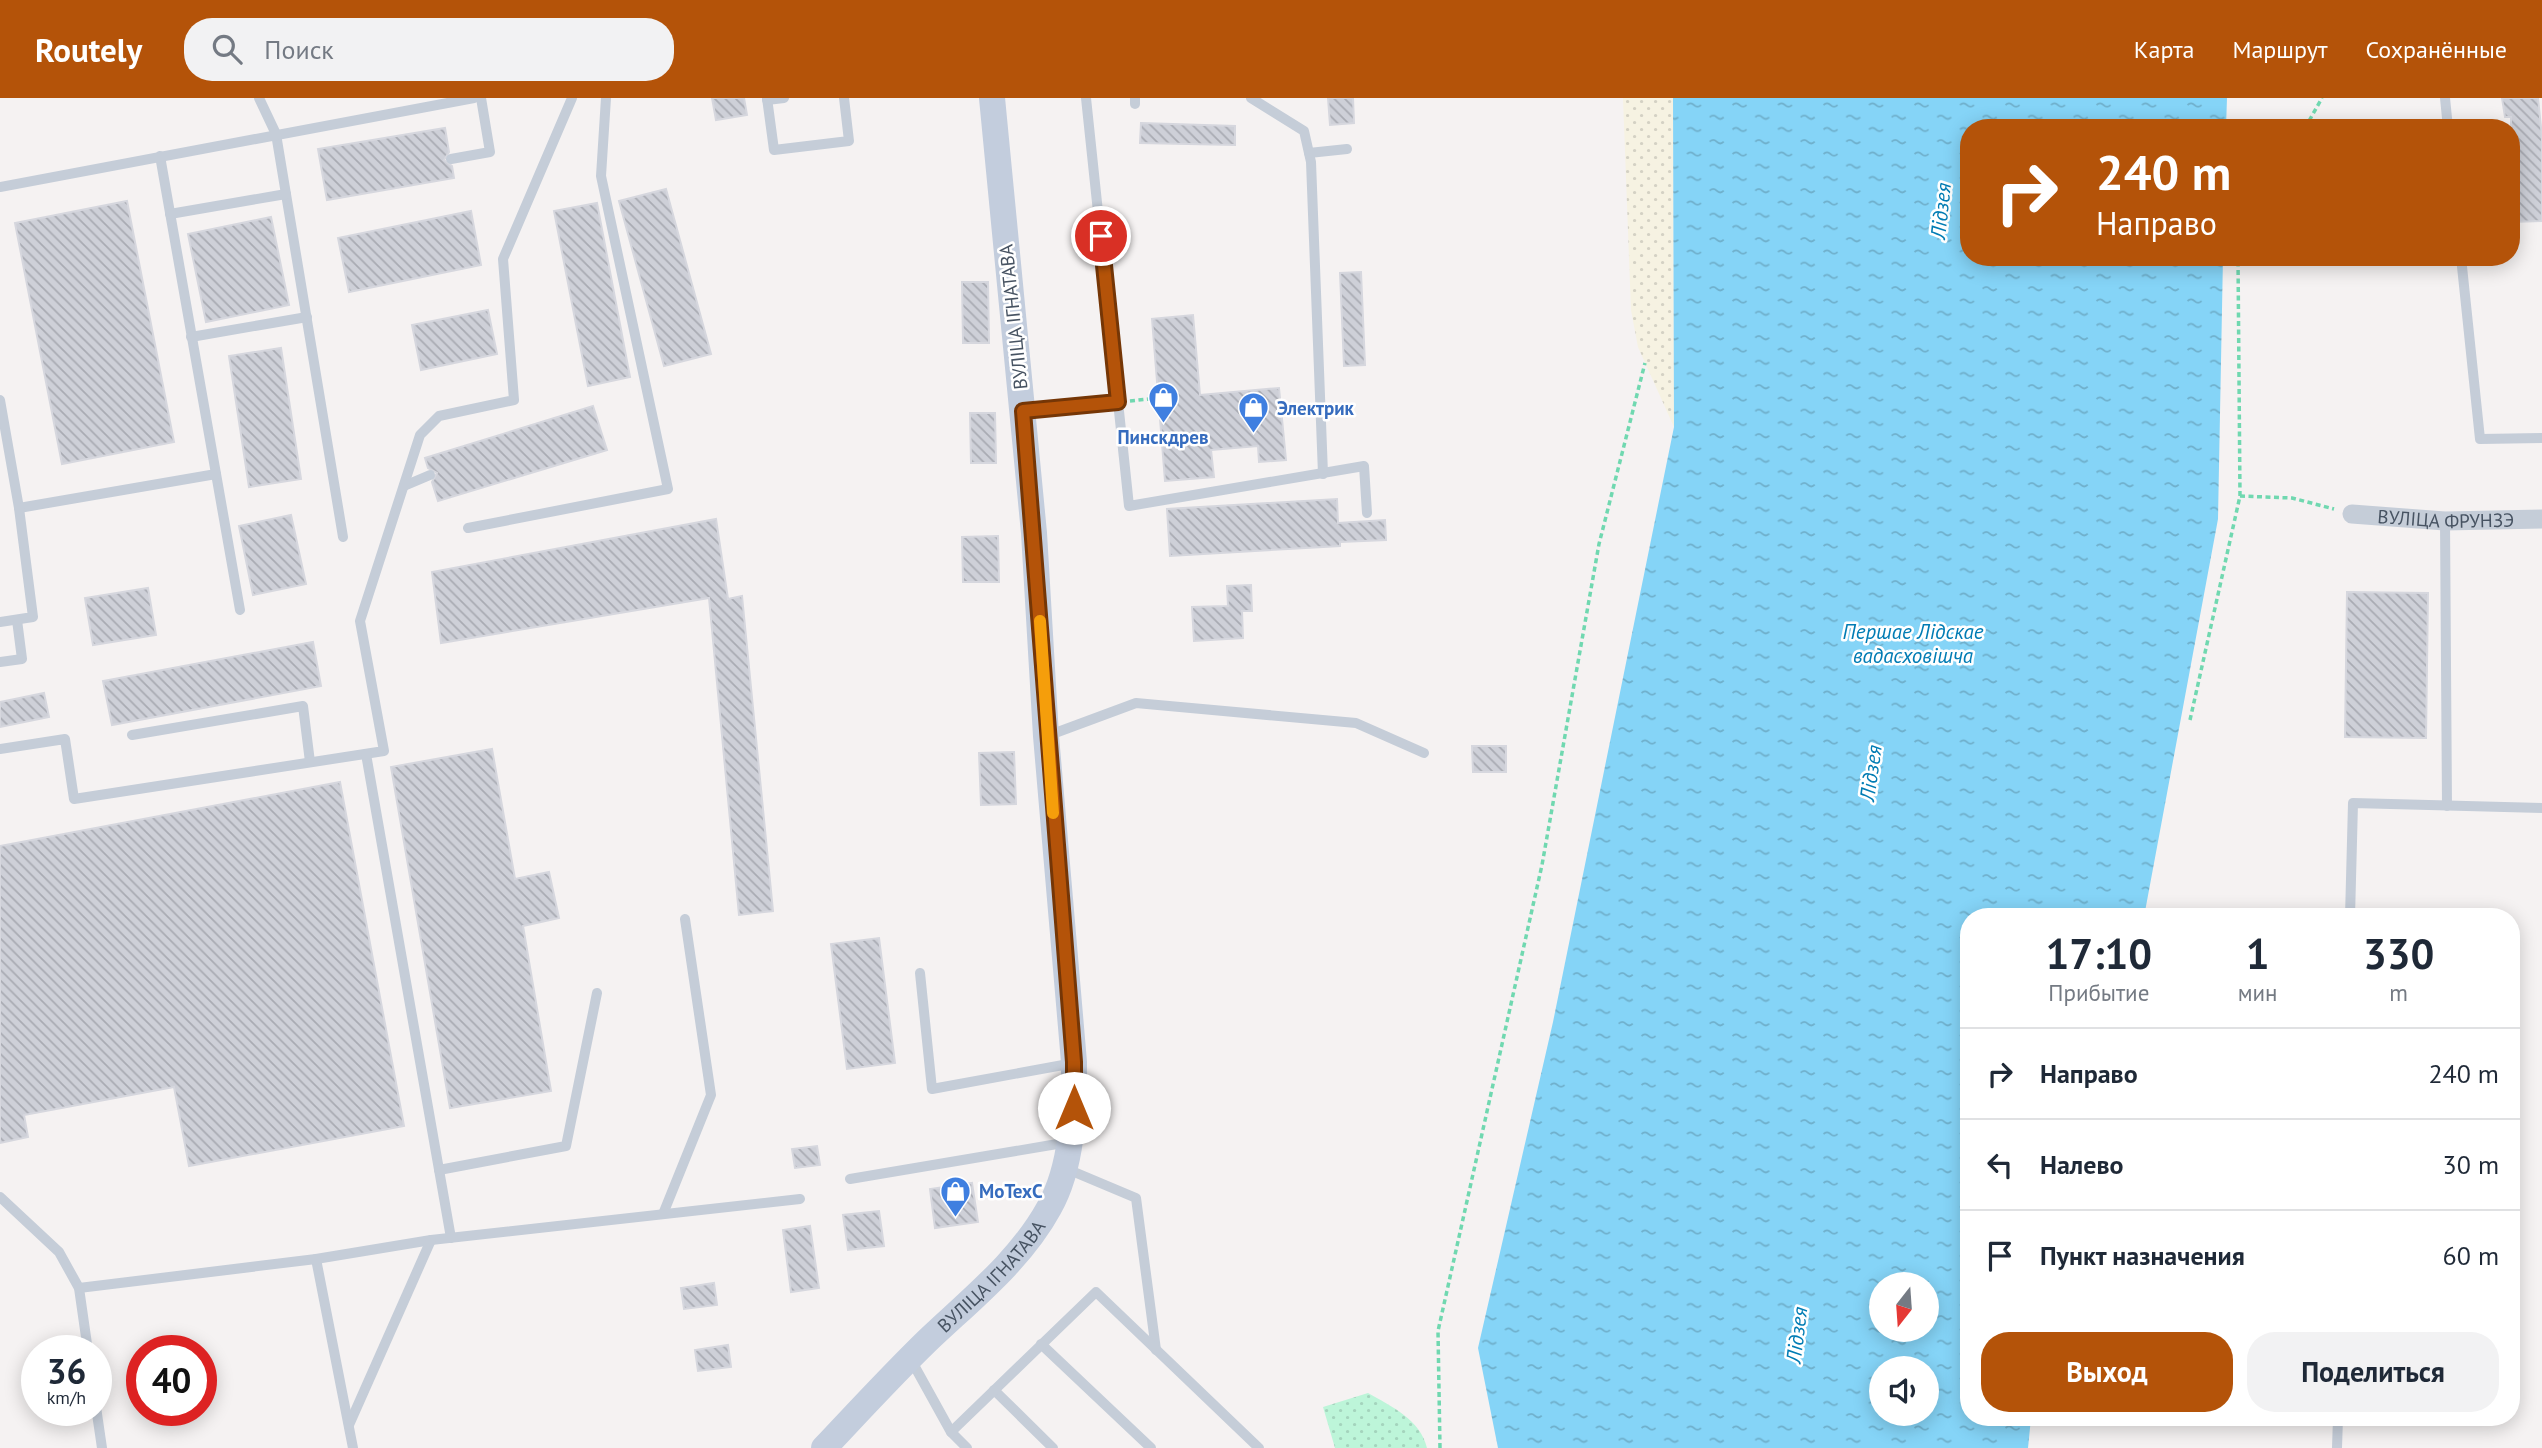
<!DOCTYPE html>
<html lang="ru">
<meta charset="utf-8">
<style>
:root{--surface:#fff;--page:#f2f2f3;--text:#1f2937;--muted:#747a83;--line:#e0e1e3;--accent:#b45309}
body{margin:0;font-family:"PT Sans",sans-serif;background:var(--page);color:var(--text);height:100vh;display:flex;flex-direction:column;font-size:26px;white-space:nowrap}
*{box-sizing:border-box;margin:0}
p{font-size:23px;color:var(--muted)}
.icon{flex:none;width:38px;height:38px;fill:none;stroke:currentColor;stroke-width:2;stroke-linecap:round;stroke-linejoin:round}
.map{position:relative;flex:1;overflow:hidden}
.sheet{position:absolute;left:1960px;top:810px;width:560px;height:518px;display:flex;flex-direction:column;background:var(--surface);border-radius:28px;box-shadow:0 4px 18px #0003}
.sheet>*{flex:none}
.top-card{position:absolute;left:1960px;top:21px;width:560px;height:147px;border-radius:28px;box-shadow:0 4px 18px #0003;background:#b45309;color:#fff;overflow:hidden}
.needle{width:46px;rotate:197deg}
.tools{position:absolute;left:1869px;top:1174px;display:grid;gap:14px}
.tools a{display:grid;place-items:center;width:70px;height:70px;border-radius:50%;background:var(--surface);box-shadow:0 4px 18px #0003;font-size:35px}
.speed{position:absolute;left:21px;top:1237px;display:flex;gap:14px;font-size:35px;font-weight:700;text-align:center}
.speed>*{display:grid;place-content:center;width:91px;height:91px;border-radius:50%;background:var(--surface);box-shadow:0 4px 18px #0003;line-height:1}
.speed small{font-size:18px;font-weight:400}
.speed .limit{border:10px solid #d22;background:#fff;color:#111}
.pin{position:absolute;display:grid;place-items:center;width:60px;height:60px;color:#fff;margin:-30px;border:4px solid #fff;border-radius:50%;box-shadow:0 2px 7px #0007}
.me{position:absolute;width:77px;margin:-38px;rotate:0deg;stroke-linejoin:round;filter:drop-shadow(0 0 5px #0008)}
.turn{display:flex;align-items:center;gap:24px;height:147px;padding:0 21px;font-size:32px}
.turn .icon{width:91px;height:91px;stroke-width:2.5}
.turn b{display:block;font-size:49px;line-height:60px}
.eta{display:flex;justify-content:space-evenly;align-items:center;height:119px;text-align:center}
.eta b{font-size:42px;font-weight:700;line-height:49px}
.cta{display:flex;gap:14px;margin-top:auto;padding:14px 21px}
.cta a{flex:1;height:80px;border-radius:28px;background:var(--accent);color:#fff;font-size:28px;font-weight:700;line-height:80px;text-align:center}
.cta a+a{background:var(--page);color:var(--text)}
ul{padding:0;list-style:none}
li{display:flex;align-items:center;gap:21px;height:91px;padding:0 21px;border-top:2px solid var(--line)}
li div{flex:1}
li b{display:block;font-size:26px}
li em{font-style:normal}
header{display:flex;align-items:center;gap:42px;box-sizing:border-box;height:98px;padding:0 35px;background:var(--accent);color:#fff}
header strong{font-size:33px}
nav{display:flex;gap:38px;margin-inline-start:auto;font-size:24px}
.search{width:490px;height:63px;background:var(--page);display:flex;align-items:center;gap:18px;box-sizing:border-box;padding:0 24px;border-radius:28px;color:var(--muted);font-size:26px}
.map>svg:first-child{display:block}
</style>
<header>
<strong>Routely</strong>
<div class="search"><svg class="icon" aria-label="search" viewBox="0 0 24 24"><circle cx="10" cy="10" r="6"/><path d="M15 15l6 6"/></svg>Поиск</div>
<nav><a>Карта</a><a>Маршрут</a><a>Сохранённые</a></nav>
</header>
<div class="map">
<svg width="2542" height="1350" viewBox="0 0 2542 1350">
<defs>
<pattern id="grass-dots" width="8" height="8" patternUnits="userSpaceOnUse" patternTransform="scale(1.75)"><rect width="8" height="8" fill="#bdf5d9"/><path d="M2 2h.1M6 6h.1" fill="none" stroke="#a4d4bd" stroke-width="1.8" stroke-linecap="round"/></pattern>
<pattern id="sand-dots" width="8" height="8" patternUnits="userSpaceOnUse" patternTransform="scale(1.75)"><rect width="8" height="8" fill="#f6f2e2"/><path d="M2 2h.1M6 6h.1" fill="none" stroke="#d4d1c4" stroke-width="1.8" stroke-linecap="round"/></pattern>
<pattern id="water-ripples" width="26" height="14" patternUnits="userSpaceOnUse" patternTransform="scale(1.75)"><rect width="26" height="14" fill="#85d4f7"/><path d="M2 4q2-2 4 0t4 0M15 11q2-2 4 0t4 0" fill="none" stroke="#6fafcb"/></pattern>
<pattern id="building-back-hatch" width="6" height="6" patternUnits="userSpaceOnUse" patternTransform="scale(1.75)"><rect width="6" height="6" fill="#ced0d8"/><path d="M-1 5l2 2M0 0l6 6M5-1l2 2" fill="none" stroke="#a9abb3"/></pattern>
</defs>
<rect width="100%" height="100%" fill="#f5f2f2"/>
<path fill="url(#grass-dots)" d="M1368,1295C1391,1308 1421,1322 1427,1350H1335L1323,1309Z"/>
<path fill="url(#sand-dots)" d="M1623,0H1673L1674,329L1638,249L1631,212Z"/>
<path fill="url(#water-ripples)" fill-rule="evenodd" d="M1673,0H2227L2226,30H1969V159H2223L2218,421L2144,819H1969V1320H2031L2028,1350H1498L1478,1250L1553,924L1674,329ZM1881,1186H1927V1232H1881ZM1881,1270H1927V1316H1881Z"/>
<g fill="url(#building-back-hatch)" stroke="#d6d7de" stroke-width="2">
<path d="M712,0H744L747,17L716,22Z"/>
<path d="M1328,0H1353L1354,25L1330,27Z"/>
<path d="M2502,0H2538L2542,39V123L2511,124V19H2505Z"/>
<path d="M1141,25L1235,28V47L1140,45Z"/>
<path d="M445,30L449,54L444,62L452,68L454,80L327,102L318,51Z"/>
<path d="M666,91L711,256L664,268L619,103Z"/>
<path d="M127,103L174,344L62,366L15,125Z"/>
<path d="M597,105L630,279L588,288L554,113Z"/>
<path d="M471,113L481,167L349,194L338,140Z"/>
<path d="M271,119L289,207L206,224L188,136Z"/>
<path d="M1361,174L1365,267L1344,268L1340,175Z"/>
<path d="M962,184H988L989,245H963Z"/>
<path d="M488,212L497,256L421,272L412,227Z"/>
<path d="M1193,217L1200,297L1279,290L1286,362L1259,364L1258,348L1211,352L1214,379L1165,383L1152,221Z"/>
<path d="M281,250L301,381L249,389L229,258Z"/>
<path d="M593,308L607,352L438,403L432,384L437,375L428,370L425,360Z"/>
<path d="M970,315H995L996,365H971Z"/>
<path d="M1337,401L1338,425L1385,422L1386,442L1340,444V448L1170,458L1167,411Z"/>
<path d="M291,417L306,486L253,497L239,428Z"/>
<path d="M716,421L728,501L742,498L773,813L739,817L709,500L441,545L432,474Z"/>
<path d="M998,438L999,484H963L962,439Z"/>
<path d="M1251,487L1252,513H1242L1243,540L1194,543L1192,509L1228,508L1227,488Z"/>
<path d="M148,490L156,537L93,547L85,500Z"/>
<path d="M2347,494L2428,495L2426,640L2345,639Z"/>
<path d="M313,544L321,588L112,627L103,583Z"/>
<path d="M44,595L49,619L0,629V604Z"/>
<path d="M1472,648H1506V674H1473Z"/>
<path d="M492,651L515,781L549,774L559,820L523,828L551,993L450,1010L391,669Z"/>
<path d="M1014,654L1016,706L981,707L979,655Z"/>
<path d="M340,684L404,1028L189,1068L174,989L24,1017L28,1039L0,1045V748Z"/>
<path d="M879,840L895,965L847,971L831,846Z"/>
<path d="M817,1048L820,1067L795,1070L792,1051Z"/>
<path d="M972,1085L978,1124L935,1130L930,1091Z"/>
<path d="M879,1113L884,1148L848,1152L843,1117Z"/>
<path d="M810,1128L819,1190L791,1194L783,1132Z"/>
<path d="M714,1185L717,1207L684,1211L681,1190Z"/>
<path d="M728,1247L731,1269L698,1273L695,1252Z"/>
</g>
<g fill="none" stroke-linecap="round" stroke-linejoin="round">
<g stroke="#70d8b0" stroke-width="3.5" stroke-dasharray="5 3.5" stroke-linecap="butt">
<path d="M2305,30L2322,0"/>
<path d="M1130,303L1158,300"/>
<path d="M2240,398L2292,400L2334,411"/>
<path d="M2190,622L2240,398L2238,159"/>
<path d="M1440,1350L1438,1233L1542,767L1599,446L1645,265"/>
</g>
<g stroke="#c5cdd8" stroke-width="10">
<path d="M259,0L276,36L343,439"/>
<path d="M767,0L774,52L849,43L844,0"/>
<path d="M1086,0L1129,408L1364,368L1367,415"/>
<path d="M1135,0V6"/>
<path d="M1251,0L1304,33L1311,64L1323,376"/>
<path d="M2445,0L2448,30"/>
<path d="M767,2L784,0"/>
<path d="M1309,55L1347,51"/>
<path d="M160,58L240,512"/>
<path d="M451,61L490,54L481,0"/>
<path d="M0,89L474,0"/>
<path d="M170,116L286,96"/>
<path d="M2461,159L2480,341L2542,340"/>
<path d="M191,239L307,219"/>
<path d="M0,302L19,410L216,376"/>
<path d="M1023,313L1118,304"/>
<path d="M404,388L430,377"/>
<path d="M2445,423L2447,708"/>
<path d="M468,430L668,391L601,78L606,0"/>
<path d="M0,524L33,519L19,410"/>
<path d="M0,564L22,561L17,522"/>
<path d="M132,637L303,608L310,664"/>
<path d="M1047,638L1136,605L1356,625L1424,655"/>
<path d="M0,651L65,641L74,701L384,653L360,523L420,337L439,318L514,302L503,161L572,0"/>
<path d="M366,656L451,1140"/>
<path d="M2350,819L2353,705L2542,710"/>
<path d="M920,875L932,991L1074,965"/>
<path d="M1067,1071L1136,1100L1156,1252"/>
<path d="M439,1072L566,1048L597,895"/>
<path d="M850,1081L1069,1044"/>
<path d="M0,1099L59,1154L79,1190L88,1253"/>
<path d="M663,1116L711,997L685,821"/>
<path d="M316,1161L353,1350"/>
<path d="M79,1190L316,1161L431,1142L800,1101"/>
<path d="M1041,1246L1151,1350"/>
<path d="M910,1260L951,1334L967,1350"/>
<path d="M994,1292L1053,1350"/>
<path d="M96,1309L102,1350"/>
<path d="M349,1327L431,1142"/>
<path d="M951,1334L1096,1194L1259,1350"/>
<path d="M2337,1350L2338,1320"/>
</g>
<path stroke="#c5cdd8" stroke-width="19" id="s1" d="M2352,416L2445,423L2542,421"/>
<path stroke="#c3cddd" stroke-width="26" id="s2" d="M824,1350C858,1314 892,1277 927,1243C970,1202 1020,1163 1049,1110C1073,1068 1074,1011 1074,964L1046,638L1034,435L992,0"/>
</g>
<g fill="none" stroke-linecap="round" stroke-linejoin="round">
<defs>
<path id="route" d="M1074,1010V964L1023,313L1118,304L1101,138"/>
</defs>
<use href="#route" stroke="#753606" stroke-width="18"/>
<use href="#route" stroke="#b45309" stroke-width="12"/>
<path stroke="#f59e0b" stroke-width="12" d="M1040,523L1053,715"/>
</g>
<defs>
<symbol id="shop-pin" viewBox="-11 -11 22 30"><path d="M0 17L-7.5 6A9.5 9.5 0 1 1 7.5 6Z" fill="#3f7fe0" stroke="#fff"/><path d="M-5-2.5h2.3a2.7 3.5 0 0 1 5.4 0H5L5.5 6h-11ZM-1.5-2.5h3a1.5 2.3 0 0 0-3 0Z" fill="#fff"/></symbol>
</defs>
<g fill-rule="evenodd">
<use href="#shop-pin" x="1146" y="282" width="35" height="47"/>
<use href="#shop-pin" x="1236" y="292" width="35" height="47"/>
<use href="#shop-pin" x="938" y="1076" width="35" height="47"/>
</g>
<g text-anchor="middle" stroke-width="5" stroke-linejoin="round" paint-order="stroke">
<g font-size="19" fill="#475362" stroke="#fff">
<text transform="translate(1013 219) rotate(-96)" y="7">ВУЛІЦА ІГНАТАВА</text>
<text dy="7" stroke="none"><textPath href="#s1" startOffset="94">ВУЛІЦА ФРУНЗЭ</textPath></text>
<text dy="7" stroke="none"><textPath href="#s2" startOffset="240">ВУЛІЦА ІГНАТАВА</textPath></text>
</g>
<g font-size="19" font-weight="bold" fill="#366cbe" stroke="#fff" text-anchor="start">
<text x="1277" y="317">Электрик</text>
<text x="1163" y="346" text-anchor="middle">Пинскдрев</text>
<text x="979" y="1100">MoTexC</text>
</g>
<g font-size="21" font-style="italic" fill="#017cb4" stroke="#fff">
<text transform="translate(1941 113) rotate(-84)" y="7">Лідзея</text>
<text x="1913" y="541">Першае Лідскае<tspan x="1913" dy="24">вадасховішча</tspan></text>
<text transform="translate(1871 675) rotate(-82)" y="7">Лідзея</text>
<text transform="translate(1797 1237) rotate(-83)" y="7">Лідзея</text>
</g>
</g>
</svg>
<div class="tools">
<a><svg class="needle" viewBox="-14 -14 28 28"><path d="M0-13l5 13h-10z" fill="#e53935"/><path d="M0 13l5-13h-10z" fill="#747a83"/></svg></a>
<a><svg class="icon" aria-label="sound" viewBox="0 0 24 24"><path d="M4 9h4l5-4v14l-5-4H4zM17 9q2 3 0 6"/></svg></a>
</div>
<div class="speed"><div>36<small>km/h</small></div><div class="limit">40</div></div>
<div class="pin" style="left:1101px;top:138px;background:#d93025"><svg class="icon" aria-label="arrive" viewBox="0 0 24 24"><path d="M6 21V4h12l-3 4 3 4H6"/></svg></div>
<svg class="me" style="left:1074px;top:1010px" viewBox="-20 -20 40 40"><circle r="19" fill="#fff"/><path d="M0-13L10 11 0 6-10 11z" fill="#b45309"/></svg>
<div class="top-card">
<div class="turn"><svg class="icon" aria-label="right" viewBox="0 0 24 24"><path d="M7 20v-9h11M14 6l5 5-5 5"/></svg><div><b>240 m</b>Направо</div></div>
</div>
<section class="sheet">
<div class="eta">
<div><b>17:10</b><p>Прибытие</p></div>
<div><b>1</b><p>мин</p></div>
<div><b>330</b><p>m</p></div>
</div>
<ul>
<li><svg class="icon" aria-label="right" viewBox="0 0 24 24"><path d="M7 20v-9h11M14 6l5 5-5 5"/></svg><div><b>Направо</b></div><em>240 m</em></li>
<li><svg class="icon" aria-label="left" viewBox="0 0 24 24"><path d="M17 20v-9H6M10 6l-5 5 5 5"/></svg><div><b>Налево</b></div><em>30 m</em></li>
<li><svg class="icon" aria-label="arrive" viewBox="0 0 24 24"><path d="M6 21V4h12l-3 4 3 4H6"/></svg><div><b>Пункт назначения</b></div><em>60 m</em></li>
</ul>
<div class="cta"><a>Выход</a><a>Поделиться</a></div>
</section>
</div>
